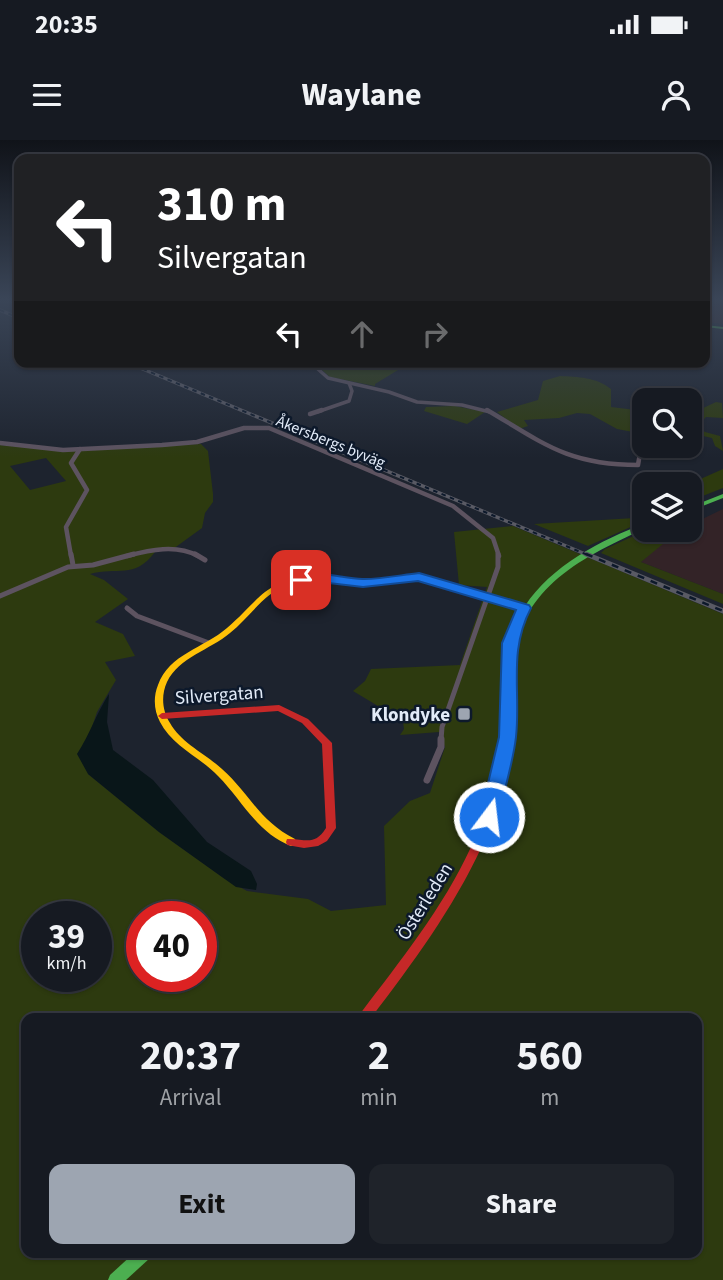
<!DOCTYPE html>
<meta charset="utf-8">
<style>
:root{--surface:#161a22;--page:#1f232a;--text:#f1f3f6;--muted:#9ea1a5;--line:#353840;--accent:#9da5b1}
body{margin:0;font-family:"Source Sans 3",sans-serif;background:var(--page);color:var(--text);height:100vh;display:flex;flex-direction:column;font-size:26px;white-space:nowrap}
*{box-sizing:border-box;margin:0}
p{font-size:23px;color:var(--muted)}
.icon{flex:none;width:38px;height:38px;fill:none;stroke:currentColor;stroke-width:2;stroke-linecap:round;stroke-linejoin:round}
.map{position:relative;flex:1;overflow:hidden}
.panel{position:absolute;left:21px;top:873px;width:681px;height:245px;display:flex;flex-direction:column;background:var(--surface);border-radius:14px;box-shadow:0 2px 5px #0004,0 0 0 2px var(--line)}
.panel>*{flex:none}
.banner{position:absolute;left:14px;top:14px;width:696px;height:214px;border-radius:14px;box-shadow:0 2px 5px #0004,0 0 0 2px var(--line);background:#202124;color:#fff;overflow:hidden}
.tools{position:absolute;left:632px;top:248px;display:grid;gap:14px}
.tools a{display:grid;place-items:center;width:70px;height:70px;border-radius:14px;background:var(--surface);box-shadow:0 2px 5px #0004,0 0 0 2px var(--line);font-size:35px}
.speed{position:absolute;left:21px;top:761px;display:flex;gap:14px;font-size:35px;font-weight:700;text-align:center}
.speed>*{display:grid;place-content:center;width:91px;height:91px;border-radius:50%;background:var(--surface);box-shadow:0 2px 5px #0004,0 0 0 2px var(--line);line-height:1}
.speed small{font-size:18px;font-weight:400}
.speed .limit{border:10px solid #d22;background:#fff;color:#111}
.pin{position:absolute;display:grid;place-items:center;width:60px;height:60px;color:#fff;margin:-30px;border-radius:14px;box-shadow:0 4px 10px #0006}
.me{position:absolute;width:77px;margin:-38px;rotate:15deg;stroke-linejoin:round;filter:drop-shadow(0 0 5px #0008)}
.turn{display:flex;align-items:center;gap:24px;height:147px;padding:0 28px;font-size:32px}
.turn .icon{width:91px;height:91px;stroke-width:2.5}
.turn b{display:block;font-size:49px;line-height:60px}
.lanes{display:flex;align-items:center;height:66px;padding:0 28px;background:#0003;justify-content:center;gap:35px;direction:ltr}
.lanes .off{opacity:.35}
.eta{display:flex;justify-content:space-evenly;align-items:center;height:119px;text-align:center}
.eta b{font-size:42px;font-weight:700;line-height:49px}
.primary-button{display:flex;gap:14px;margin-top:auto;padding:14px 28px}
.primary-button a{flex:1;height:80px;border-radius:14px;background:var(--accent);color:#111;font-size:28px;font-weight:700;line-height:80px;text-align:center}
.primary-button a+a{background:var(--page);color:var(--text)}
.status{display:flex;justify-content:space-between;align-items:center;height:49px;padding:0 35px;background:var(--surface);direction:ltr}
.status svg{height:19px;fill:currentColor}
header{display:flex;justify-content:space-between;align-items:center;height:91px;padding:0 28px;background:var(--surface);font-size:32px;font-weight:700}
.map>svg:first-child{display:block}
</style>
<div class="status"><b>20:35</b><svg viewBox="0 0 49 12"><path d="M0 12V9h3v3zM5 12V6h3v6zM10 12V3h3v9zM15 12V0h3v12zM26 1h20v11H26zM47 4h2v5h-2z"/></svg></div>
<header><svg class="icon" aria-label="menu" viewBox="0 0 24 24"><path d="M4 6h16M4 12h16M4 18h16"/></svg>Waylane<svg class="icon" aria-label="person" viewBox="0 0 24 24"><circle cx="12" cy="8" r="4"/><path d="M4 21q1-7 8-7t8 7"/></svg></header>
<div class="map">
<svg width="723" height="1140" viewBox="0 0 723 1140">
<rect width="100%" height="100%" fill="#1d232e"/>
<g fill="#332327">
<path d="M705,158H723V184L705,182Z"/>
<path d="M723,369V454L641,422L672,394L680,390H690V385Z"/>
</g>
<g fill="#2d3a0f" fill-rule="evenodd">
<path d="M313,222H369L403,227L375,244V246L330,237Z"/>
<path d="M560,236C578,237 596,237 611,249V267L644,271V294L617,289L590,274L577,273L559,278L524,280L528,286L519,289L497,272L538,260L543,241Z"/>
<path d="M716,262L722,263L723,278L706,277L698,286L705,292L720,296L723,311L715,306L712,298L699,295L690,297V269L699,270Z"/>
<path d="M455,266L485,272L467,284L424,271L426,267Z"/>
<path d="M201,304L208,311L213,354V362L205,373L202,388L173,409L134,411L155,412C134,440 117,426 90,434L104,440L128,459L95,482L123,494L135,516L105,522L116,540L97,572L89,596L88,634L159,692L225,739L247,751L308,759L331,771L386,765L384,686L410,661L430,653L445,607L439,592L400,595L404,589L403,581L353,551L365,541L371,529L460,525L487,447L459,445L454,392L513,386L723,474V1140H0V305L62,310ZM46,318L66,341L30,350L10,326ZM37,777H96V836H37ZM142,777H201V836H142ZM26,878H696V1113H26Z"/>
<path d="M723,329V348L690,361V345H687Z"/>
<path d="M635,378V385L588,406L534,384Z"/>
<path d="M647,390H680L641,422L723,454V464L601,413L605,409Z"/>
</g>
<path fill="#091619" d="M109,554L107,582L113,610L153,640L207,702L251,731L257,744L256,750L236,747L159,692L88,634L77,614C90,594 96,574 109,554Z"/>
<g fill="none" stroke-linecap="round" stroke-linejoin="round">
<g stroke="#5d5360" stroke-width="3.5">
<path d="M310,222L328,238L389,252L417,262L462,265L490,272"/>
<path d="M317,272L349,261L352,251L349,243"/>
</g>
<g stroke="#5d5360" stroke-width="4.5">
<path d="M487,270C543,303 568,325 638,325L643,296"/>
<path d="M310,274L322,270"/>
<path d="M0,303L63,310L162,305L197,302L244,288H269L453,366L493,398L499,416"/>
<path d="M71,416L66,387L87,350L71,323L80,309"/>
<path d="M127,416C150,410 176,404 198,416"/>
</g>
<g stroke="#5d5360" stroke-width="5">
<path d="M71,414L73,425"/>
<path d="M195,414L205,420"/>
<path d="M0,456L68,427L93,425L134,414"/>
<path d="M127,468L137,476L209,503"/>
<path d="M441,600L442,587L498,427V414"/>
</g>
<path stroke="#5d5360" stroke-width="7" d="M427,640L441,607V599"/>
<g fill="#4caf50" fill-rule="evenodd">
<path d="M705,185L723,187V189L705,187Z"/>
<path d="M723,354V358L690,371V367Z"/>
<path d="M644,384V389C576,420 517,450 511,533C509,570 512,604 505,640L503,642H497L495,640C499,622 501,604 502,586C503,546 500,505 522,470L424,440L363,445L316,441L312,439L316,437L363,441L424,436L525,466C550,427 602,399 644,384Z"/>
<path d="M134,1113H152L150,1118L126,1140H108L110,1135Z"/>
</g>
<path fill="#ffc107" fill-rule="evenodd" d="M316,437L320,439L319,441C308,442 297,441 287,445C263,454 249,478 230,493C210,510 179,517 167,542C161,555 162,571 170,583C181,603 206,614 222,629C250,654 259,681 295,699L296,702L295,705L291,706C257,693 242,660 218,636C200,617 172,606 160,582C154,571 153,557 158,545C169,514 204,508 227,488C262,458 264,439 316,437Z"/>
<g fill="#c62828" fill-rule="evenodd">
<path d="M279,565L308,579L332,603L336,688L327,701L318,706L304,708L287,705L286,702L287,699C305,698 314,707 326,688L322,604L302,583L278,571L162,579L158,576L162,573Z"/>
<path d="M500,637L503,638L505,640C498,662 491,685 482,706C453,769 412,824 371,878H358L360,874C400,821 443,768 471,707C481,685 488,663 495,640L497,638Z"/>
</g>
<defs>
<g id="rail-far1">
<path d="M0,170L19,178"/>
<path d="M126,222L590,416"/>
</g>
<path id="rail" d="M586,414L723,471"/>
</defs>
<use href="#rail-far1" stroke="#595a64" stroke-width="3.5"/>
<use href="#rail" stroke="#595a64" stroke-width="5"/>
<use href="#rail-far1" stroke="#0d192b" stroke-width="2" stroke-dasharray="4.5" stroke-linecap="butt"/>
<use href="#rail" stroke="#0d192b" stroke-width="2.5" stroke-dasharray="7" stroke-linecap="butt"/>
</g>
<linearGradient id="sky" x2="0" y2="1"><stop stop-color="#101319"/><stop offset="0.5" stop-color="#3a4557"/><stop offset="1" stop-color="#3a4557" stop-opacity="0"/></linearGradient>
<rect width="723" height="318" fill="url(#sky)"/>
<path fill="#1a73e8" stroke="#114b97" stroke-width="2" d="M419,433L529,465L531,468C508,512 521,550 516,597C513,623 504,651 498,677L496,682H483L480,677L499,597L502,503L516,470L418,441L363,447L320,442L301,444L294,440C311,426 344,440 364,439C382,439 401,435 419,433Z"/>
<rect fill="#9da5b1" stroke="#0d192b" stroke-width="2.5" x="457" y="567" width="14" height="14" rx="3.5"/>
<g text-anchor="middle" stroke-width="5" stroke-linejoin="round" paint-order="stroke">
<g font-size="16" fill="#e2ebf8" stroke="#0d192b">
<text transform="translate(331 301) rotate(22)" y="6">Åkersbergs byväg</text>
</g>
<g font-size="19" fill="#e2ebf8" stroke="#0d192b">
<text transform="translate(219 554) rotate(-4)" y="7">Silvergatan</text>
<text transform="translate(424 761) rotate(-58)" y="7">Österleden</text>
</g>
<g font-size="19" font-weight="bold" fill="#e2ebf8" stroke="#0d192b" text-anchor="end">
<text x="450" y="581">Klondyke</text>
</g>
</g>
</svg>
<div class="tools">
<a><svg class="icon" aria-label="search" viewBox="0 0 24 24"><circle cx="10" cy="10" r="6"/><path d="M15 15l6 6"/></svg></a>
<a><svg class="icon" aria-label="layers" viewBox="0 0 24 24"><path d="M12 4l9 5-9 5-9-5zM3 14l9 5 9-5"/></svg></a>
</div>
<div class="speed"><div>39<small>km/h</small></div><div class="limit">40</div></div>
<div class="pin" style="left:301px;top:440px;background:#d93025"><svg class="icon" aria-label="arrive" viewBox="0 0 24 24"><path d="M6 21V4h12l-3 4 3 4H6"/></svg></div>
<svg class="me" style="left:489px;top:677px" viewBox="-20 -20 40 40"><circle r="17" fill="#1a73e8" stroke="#fff" stroke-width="3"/><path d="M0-11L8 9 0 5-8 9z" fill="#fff"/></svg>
<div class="banner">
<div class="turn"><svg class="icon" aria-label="left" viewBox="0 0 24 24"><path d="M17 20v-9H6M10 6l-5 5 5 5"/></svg><div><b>310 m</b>Silvergatan</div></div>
<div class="lanes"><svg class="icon" aria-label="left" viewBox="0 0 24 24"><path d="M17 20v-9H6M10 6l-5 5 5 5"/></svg><svg class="icon off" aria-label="ahead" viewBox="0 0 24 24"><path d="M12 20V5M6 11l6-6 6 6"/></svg><svg class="icon off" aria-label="right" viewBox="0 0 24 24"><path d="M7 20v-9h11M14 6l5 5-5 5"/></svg></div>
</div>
<section class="panel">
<div class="eta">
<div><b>20:37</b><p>Arrival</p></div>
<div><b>2</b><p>min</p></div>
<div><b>560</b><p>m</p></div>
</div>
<div class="primary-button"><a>Exit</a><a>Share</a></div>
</section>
</div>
